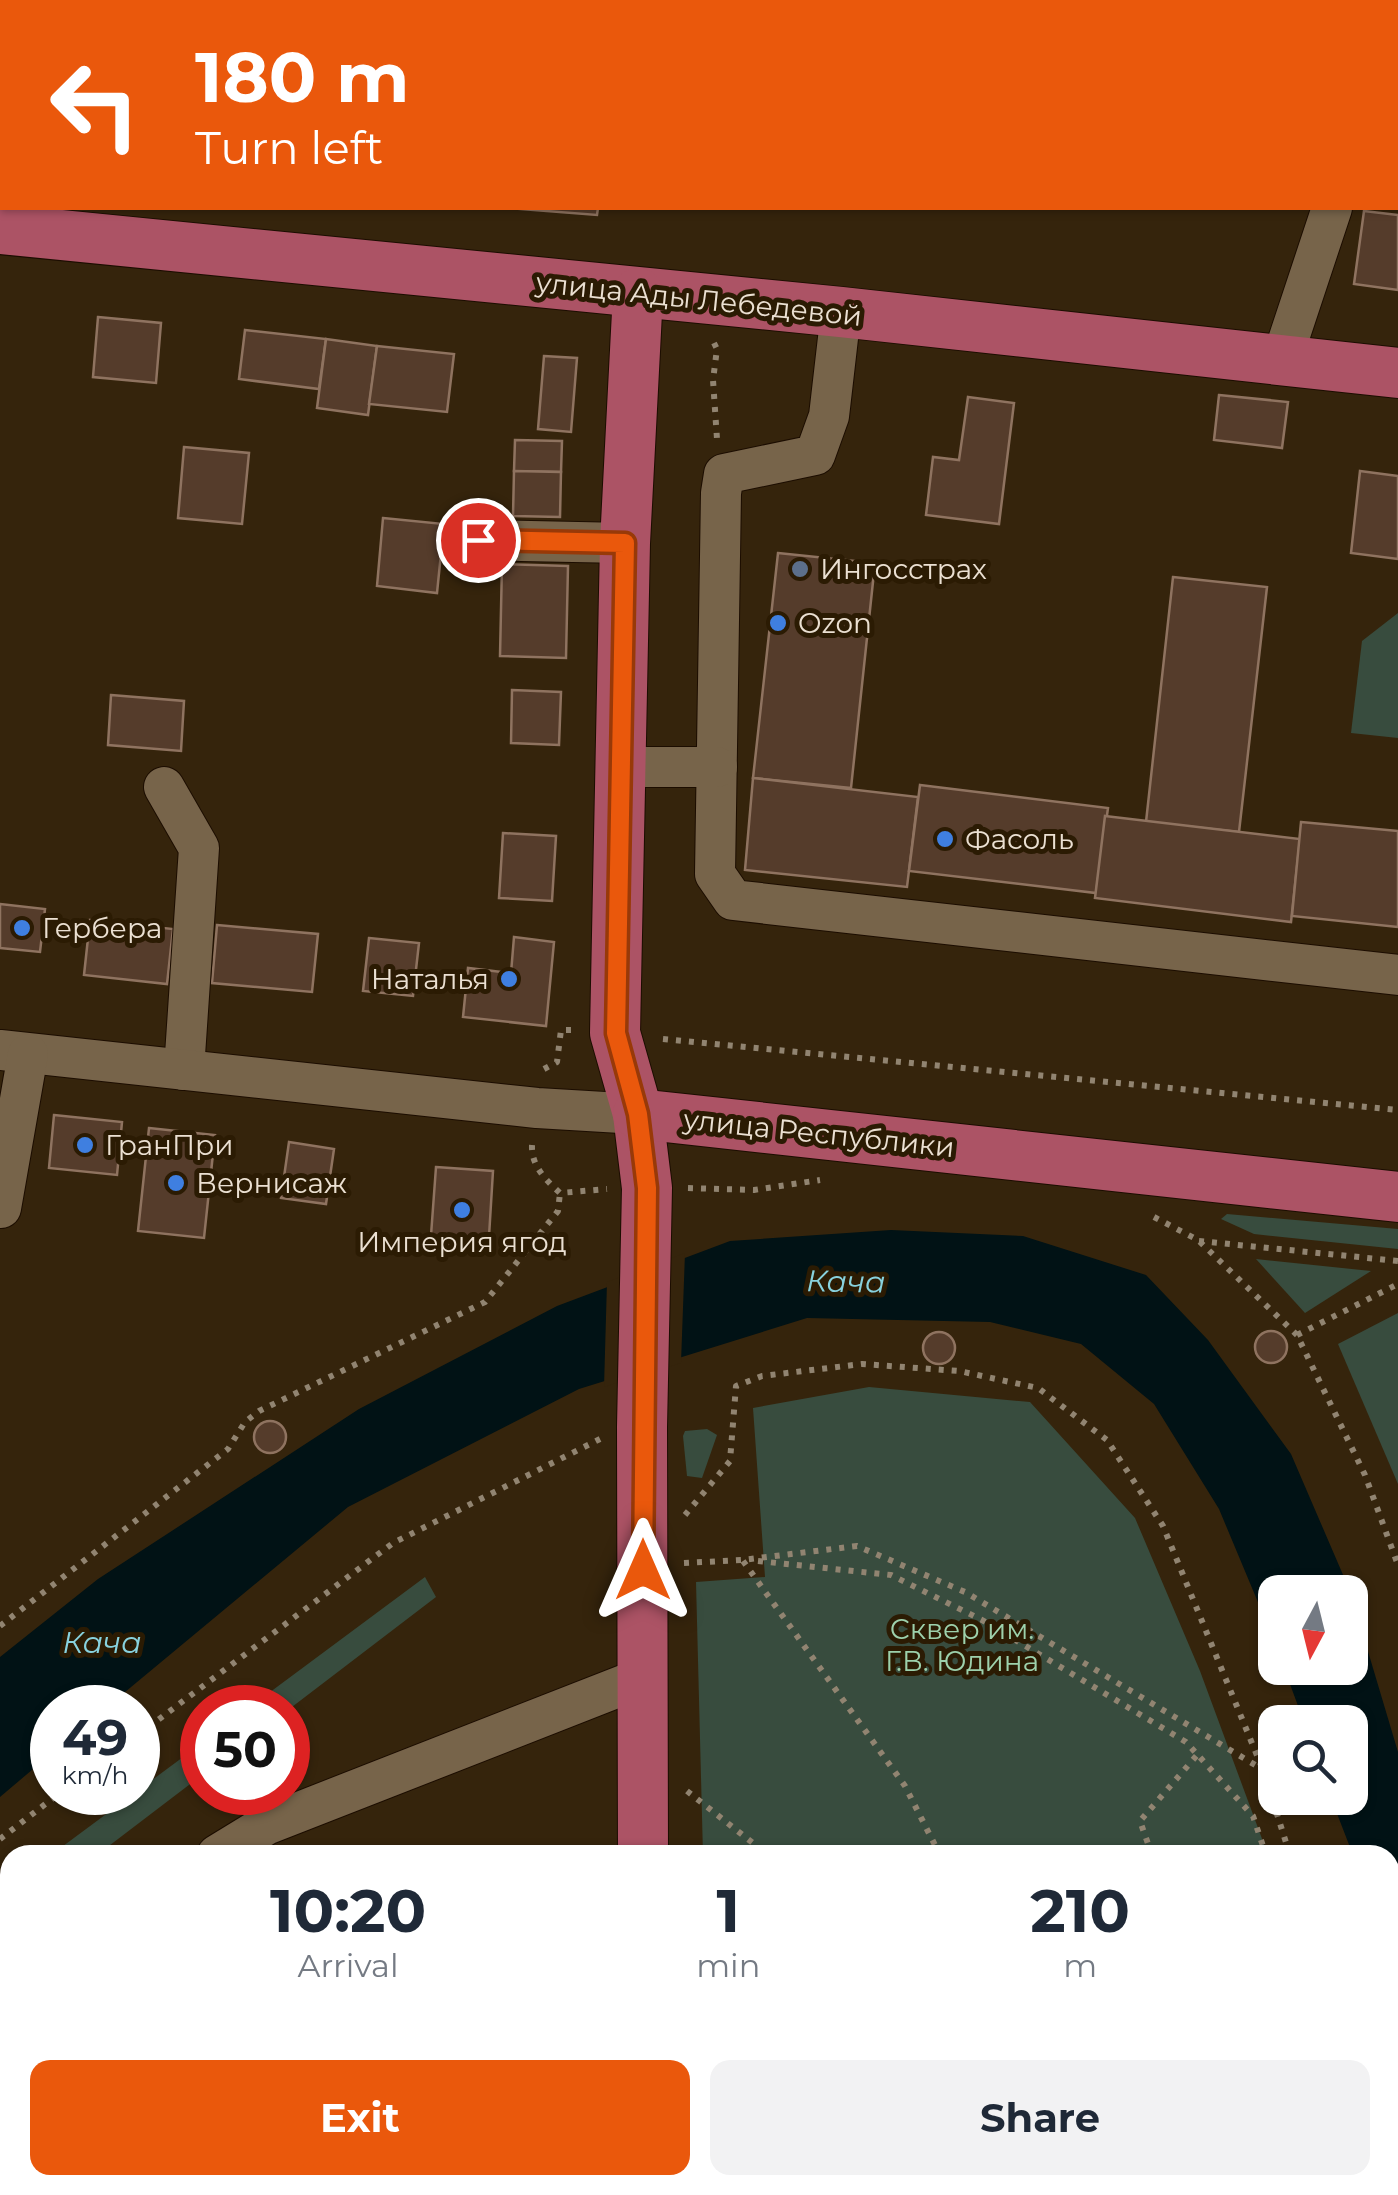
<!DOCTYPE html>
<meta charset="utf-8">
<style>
:root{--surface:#fff;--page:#f2f2f3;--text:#1f2937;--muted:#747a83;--accent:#ea580c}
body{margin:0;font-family:Montserrat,sans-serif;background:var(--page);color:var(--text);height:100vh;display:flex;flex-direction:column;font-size:38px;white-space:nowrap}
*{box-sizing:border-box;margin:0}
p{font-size:32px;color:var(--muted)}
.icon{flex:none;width:55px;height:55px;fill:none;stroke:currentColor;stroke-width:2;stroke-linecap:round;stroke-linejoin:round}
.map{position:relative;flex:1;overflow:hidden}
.drawer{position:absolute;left:0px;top:1845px;width:1400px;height:350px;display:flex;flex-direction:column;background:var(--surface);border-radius:30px 30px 0 0;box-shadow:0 2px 8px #0004}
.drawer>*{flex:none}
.banner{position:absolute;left:0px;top:0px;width:1400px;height:210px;box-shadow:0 2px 8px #0004;background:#ea580c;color:#fff;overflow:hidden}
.needle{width:65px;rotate:187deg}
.fabs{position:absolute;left:1258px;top:1575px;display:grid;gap:20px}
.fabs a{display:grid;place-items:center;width:110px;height:110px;border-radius:20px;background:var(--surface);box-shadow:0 2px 8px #0004;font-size:50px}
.speed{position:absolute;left:30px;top:1685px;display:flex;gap:20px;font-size:50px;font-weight:700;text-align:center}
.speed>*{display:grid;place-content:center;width:130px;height:130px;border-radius:50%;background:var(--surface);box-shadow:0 2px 8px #0004;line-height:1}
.speed small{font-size:25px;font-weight:400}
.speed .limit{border:15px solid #d22;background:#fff;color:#111}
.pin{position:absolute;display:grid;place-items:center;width:85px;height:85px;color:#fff;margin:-42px;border:5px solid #fff;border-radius:50%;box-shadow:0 2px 10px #0007}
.me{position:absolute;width:110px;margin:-55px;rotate:0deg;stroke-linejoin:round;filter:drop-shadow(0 0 8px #0008)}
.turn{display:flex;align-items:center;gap:35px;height:210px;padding:0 30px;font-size:45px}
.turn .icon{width:130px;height:130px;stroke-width:2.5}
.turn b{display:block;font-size:70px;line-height:85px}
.eta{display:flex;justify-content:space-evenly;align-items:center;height:170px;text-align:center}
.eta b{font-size:60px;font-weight:700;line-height:70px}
.primary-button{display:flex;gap:20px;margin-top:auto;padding:20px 30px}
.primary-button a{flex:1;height:115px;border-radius:20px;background:var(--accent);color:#fff;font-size:40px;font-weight:700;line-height:115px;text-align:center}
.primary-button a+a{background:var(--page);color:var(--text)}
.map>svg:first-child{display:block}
</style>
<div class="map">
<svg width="1398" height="2195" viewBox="0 0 1398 2195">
<rect width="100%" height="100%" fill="#35240c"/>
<g fill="#384c3e">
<path d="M1398,613V738L1351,733L1362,641Z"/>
<path d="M1227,1214L1398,1229V1249L1254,1234L1221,1219Z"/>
<path d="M1256,1259L1371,1271L1305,1313Z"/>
<path d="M1398,1313V1484L1338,1344Z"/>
<path d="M869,1387L1030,1402L1135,1518L1200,1671L1268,1855H703L696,1582L765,1577L753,1408Z"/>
<path d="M707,1429L717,1435L702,1478L687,1476L683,1436L685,1431Z"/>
<path d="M425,1577L436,1597L288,1710V1708L250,1707Z"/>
<path d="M202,1743V1775L97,1855H51Z"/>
<path d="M581,2185H1299V2195H573Z"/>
</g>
<path fill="#011215" d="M891,1230L1023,1236L1146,1275L1208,1340L1291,1454L1350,1591L1398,1752V2195H1393L1390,1855H1353L1331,1798H1350V1722H1304L1284,1668H1350V1592H1275V1643L1219,1509L1154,1404L1081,1344L990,1322L807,1318L579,1389L348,1507L107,1707L52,1708V1753L0,1797V1657L98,1579L359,1409L557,1306L730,1241Z"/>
<path fill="#35240c" d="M685,1253L681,1363L604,1387L607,1282Z"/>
<g fill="#553c2b" stroke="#8f7360" stroke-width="2.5">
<path d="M0,0H164L2,2V37Z"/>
<path d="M508,208H598L597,215Z"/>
<path d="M1364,211L1398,215V290L1354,284Z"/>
<path d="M98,317L161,323L156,383L93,377Z"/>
<path d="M245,330L326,339L319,389L239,379Z"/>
<path d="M326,339L377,346L368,415L317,408Z"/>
<path d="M377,346L454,354L447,412L369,404Z"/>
<path d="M544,356L577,358L571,432L538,429Z"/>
<path d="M1219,395L1288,402L1282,448L1214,440Z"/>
<path d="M968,397L1014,403L999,524L926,515L933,457L959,460Z"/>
<path d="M515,440L562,441L561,472L514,471Z"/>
<path d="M184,447L249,453L242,524L178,518Z"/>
<path d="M514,471L561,472L560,517L513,516Z"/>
<path d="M1360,471L1398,476V559L1351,553Z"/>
<path d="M383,518L444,524L437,593L377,586Z"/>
<path d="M778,553L875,563L851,788L753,778Z"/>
<path d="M502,564L568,566L566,658L500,656Z"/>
<path d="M1173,577L1267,587L1239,832L1146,822Z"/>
<path d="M512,690L561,692L559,745L511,743Z"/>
<path d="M111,695L184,701L181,751L108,745Z"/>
<path d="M753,778L918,797L907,887L745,870Z"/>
<path d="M920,785L1108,808L1096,893L909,871Z"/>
<path d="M1105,816L1300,839L1291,922L1095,898Z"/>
<path d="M1301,822L1398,831V927L1292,916Z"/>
<path d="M503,833L556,836L552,901L499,898Z"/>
<path d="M0,904L45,909L40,952L0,948Z"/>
<path d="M90,920L173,929L167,984L84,975Z"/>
<path d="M217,925L318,934L312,992L212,983Z"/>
<path d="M514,937L554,942L546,1026L463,1017L468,968L511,973Z"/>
<path d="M369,938L419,943L413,996L363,991Z"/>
<path d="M54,1115L122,1122L117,1175L49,1168Z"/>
<path d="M149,1128L215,1135L204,1238L138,1231Z"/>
<path d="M289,1142L334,1149L326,1204L281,1198Z"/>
<path d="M436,1167L493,1171L488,1253L430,1249Z"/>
<circle cx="1271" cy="1347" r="16"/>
<circle cx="939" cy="1348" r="16"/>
<circle cx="270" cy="1437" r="16"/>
<path d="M0,2074L10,2089V2176L0,2183Z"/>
<path d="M124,2185H144L157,2195H116Z"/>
</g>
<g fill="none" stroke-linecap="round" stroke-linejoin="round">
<defs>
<g id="minor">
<path d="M455,0L465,2"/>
<path d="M731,0L736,2"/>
<path d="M841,312L829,416L815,455L724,474L721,493L715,874L733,900L1398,975"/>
<path d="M1282,359L1332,208"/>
<path d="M477,540L625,543"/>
<path d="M622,767H717"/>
<path d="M164,787L199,848L184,1070"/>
<path d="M0,1050L537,1108L638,1114"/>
<path d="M1,1208L28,1054"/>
<path d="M217,1855L266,1825L644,1677"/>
<path d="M0,1985L10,1979"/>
<path d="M199,2185L210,2195"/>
<path d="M35,2195L49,2185"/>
</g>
<g id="major">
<path d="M0,229L841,312L1398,373"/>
<path d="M638,293L625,543L615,1033L638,1114L647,1188L642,1427L643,1855"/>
<path d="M638,1114L1398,1197"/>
<path d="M513,2195L519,2185"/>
</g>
</defs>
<use href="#minor" stroke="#1c0d00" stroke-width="42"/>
<use href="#major" stroke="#1c0d00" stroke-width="52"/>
<g stroke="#918471" stroke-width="6" stroke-dasharray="5 8" stroke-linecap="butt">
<path d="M647,2V0"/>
<path d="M637,210V208"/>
<path d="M714,343L717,349L713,380L717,439"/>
<path d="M663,1039L1398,1110"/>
<path d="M544,1069L557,1062L561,1030H572"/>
<path d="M532,1145C531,1166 546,1180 560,1193L607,1189"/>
<path d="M688,1188L754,1190L820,1180"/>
<path d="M1154,1217L1198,1240L1297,1335L1365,1475L1398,1565"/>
<path d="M1199,1241L1398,1261"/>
<path d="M1297,1335L1398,1284"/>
<path d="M685,1515L730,1461L736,1386L762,1376L862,1364L959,1371L1038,1388L1107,1440L1163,1526L1263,1770L1290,1855"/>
<path d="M743,1561L905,1786L940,1855"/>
<path d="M758,1561L891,1575L982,1620L1186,1742L1253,1816L1266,1855"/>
<path d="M684,1563L742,1560L857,1546L965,1592L1262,1769"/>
<path d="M0,1626L228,1449L245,1422L259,1411L485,1302L558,1211L560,1193"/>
<path d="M138,1735L393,1543L600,1439"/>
<path d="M687,1791L768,1855"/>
<path d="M0,1839L61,1792"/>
<path d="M1152,1855L1140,1821L1198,1754"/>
<path d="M815,2185L816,2195"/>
<path d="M1045,2185L1048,2195"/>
<path d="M929,2195L932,2185"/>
<path d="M1200,2195L1201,2185"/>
<path d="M1309,2195L1310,2185"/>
<path d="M1336,2195L1337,2185"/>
</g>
<use href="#minor" stroke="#77644a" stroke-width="40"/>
<use href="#major" stroke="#ac5365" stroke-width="50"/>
</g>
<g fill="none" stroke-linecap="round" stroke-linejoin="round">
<defs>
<path id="route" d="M478,540L625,543L616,1033L638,1114L647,1188L643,1570"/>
</defs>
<use href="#route" stroke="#983908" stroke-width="25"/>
<use href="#route" stroke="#ea580c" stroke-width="18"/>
</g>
<circle fill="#5c6f8a" stroke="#2b1b03" stroke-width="4" cx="800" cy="569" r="10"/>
<g fill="#3f7fe0" stroke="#2b1b03" stroke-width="4">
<circle cx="778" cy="623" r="10"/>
<circle cx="945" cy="839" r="10"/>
<circle cx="22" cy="928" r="10"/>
<circle cx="509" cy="979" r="10"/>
<circle cx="85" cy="1145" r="10"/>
<circle cx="176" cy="1183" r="10"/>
<circle cx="462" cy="1210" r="10"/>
</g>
<g text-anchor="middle" stroke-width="10" stroke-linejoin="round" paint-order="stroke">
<g font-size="28" fill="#ebe0d2" stroke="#2b1b03">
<text transform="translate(699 299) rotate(6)" y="10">улица Ады Лебедевой</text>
<text transform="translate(819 1133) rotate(6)" y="10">улица Республики</text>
</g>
<g font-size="28" fill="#ebe0d2" stroke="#2b1b03" text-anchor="start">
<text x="820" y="579">Ингосстрах</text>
<text x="798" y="633">Ozon</text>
<text x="965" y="849">Фасоль</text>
<text x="42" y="938">Гербера</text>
<text x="489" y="989" text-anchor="end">Наталья</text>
<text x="105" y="1155">ГранПри</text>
<text x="196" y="1193">Вернисаж</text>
<text x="462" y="1252" text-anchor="middle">Империя ягод</text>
</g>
<g font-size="28" fill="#9dd1ac" stroke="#2b1b03">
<text x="962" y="1639">Сквер им.<tspan x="962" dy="32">Г.В. Юдина</tspan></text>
</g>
<g font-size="30" font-style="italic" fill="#88d2de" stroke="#2b1b03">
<text transform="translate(846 1282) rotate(1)" y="10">Кача</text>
<text x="102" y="1653">Кача</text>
</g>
</g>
</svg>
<div class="fabs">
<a><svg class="needle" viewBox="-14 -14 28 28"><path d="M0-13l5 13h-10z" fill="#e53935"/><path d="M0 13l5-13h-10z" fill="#747a83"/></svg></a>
<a><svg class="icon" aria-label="search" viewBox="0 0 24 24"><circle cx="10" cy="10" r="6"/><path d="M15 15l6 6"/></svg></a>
</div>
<div class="speed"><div>49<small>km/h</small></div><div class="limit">50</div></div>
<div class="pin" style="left:478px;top:540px;background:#d93025"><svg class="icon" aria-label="arrive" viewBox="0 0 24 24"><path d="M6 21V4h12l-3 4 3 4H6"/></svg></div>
<svg class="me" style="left:643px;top:1570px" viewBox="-20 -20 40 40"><path d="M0-17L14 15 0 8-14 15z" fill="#ea580c" stroke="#fff" stroke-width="4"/></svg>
<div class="banner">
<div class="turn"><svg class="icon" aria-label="left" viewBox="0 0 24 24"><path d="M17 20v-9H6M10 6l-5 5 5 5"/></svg><div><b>180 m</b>Turn left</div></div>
</div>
<section class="drawer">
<div class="eta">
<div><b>10:20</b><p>Arrival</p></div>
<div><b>1</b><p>min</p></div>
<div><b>210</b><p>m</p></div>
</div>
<div class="primary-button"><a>Exit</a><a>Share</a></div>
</section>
</div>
